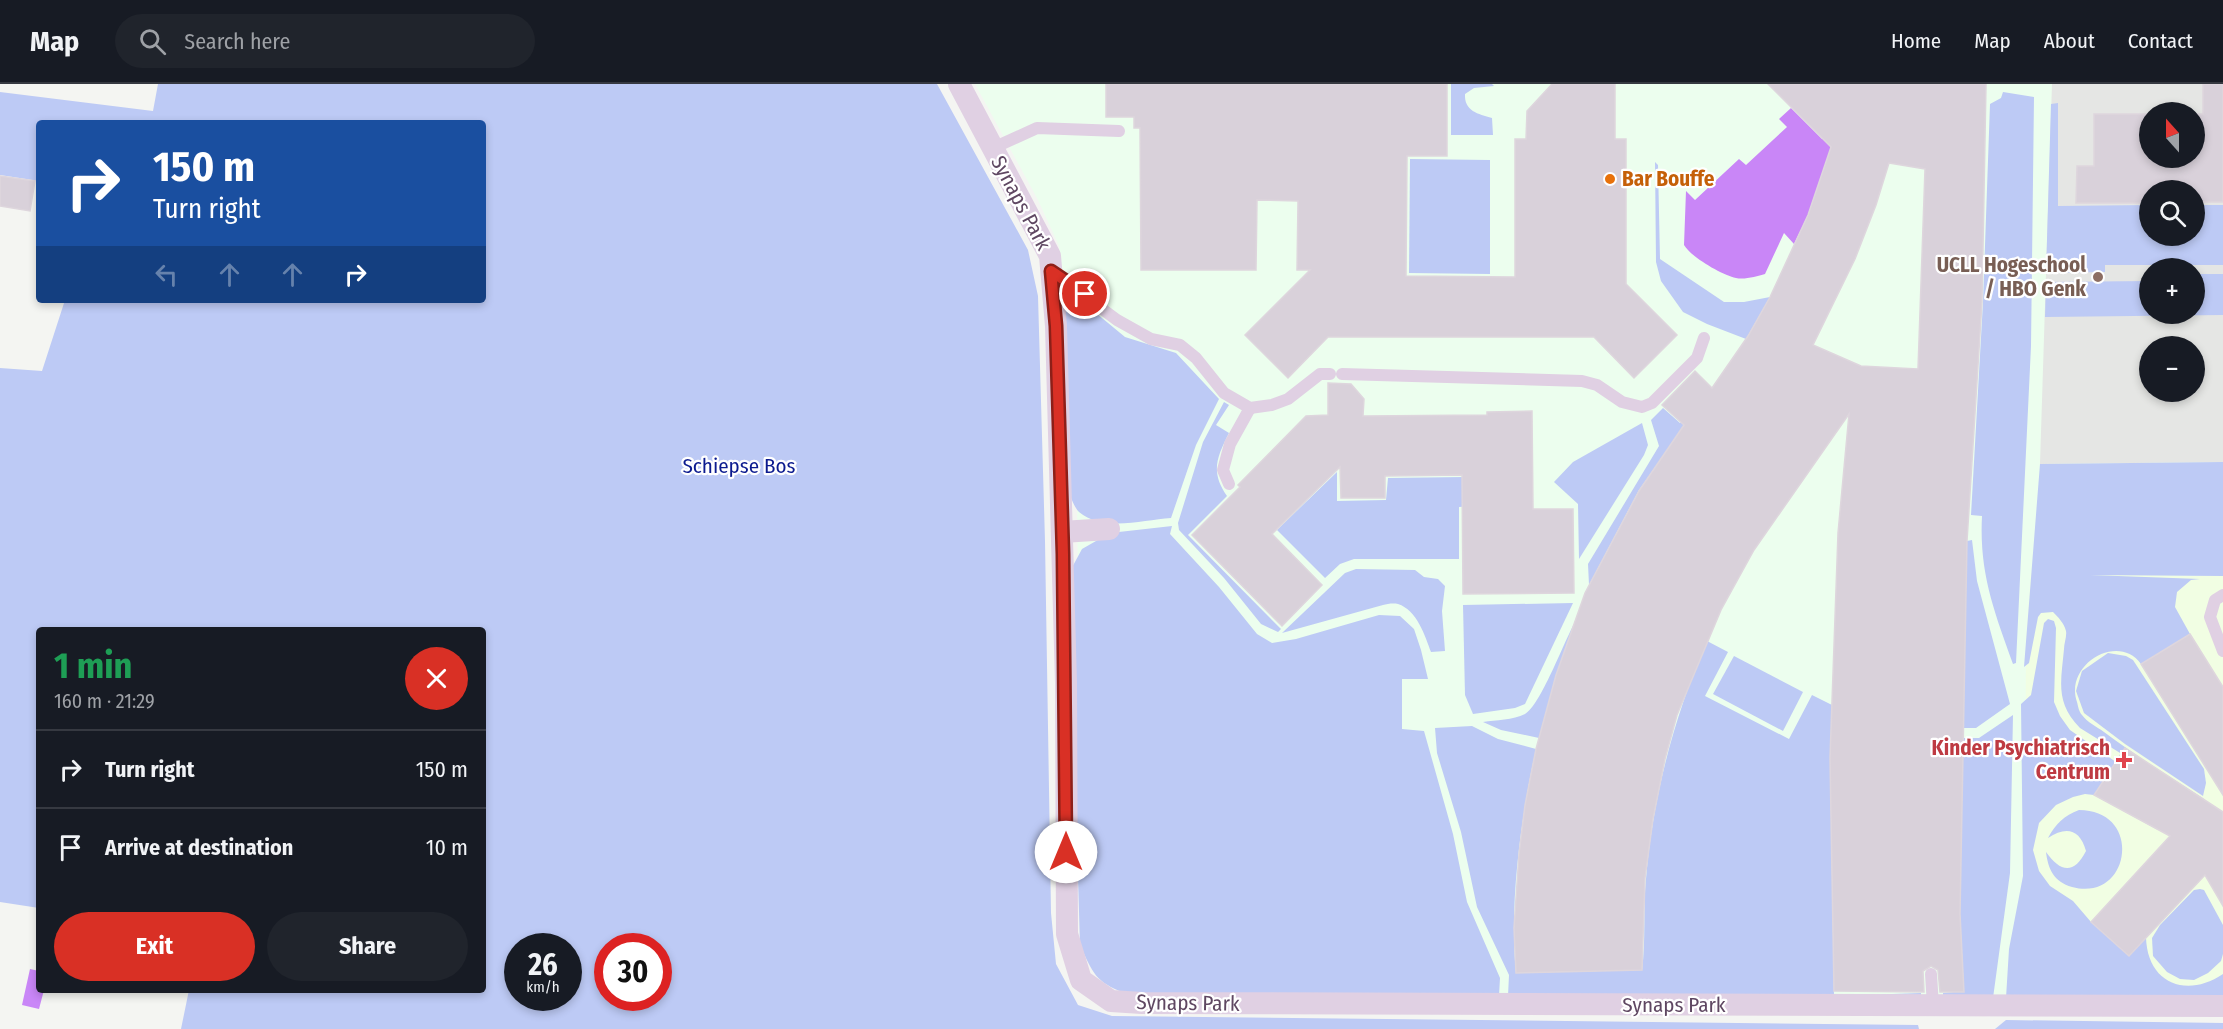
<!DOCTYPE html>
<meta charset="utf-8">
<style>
:root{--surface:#171b24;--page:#20242c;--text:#f1f3f6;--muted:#9ea1a6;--line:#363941;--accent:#d93025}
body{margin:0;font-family:"Fira Sans Condensed",sans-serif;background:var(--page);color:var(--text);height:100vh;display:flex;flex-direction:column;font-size:22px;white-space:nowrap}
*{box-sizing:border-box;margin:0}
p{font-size:20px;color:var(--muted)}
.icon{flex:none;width:33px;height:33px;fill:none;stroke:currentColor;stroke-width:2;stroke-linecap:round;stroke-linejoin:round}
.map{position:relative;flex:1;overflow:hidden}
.sheet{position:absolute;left:36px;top:543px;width:450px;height:366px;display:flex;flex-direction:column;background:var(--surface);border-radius:6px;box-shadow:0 3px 9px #0003}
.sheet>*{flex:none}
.banner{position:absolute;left:36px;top:36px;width:450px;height:183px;border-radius:6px;box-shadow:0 3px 9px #0003;background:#1a4fa0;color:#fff;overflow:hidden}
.needle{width:39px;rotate:339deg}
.controls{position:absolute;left:2139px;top:18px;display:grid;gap:12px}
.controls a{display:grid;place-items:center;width:66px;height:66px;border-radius:50%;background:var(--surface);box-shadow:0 3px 9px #0003;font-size:30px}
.speed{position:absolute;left:504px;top:849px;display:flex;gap:12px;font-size:30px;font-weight:700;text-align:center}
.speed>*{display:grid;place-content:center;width:78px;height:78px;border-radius:50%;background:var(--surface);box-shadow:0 3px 9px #0003;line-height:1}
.speed small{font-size:15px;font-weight:400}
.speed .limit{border:9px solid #d22;background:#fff;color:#111}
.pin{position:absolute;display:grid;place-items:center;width:51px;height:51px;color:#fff;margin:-26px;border:3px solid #fff;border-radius:50%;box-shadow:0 2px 6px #0007}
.me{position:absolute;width:66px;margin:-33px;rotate:0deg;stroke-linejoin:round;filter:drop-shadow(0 0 4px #0008)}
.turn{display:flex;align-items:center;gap:21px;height:126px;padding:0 18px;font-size:27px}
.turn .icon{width:78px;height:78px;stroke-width:2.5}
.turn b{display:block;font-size:42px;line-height:51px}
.lanes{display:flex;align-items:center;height:57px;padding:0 18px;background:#0003;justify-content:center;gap:30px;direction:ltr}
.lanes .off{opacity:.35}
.round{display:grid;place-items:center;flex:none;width:63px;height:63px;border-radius:32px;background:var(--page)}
.summary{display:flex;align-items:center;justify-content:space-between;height:102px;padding:0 18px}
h1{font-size:36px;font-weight:700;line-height:45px;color:#1e9e55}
.cta{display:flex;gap:12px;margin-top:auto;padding:12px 18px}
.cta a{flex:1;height:69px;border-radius:36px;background:var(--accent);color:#fff;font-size:24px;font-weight:700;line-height:69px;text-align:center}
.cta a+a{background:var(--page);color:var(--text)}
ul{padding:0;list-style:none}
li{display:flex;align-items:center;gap:18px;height:78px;padding:0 18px;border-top:2px solid var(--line)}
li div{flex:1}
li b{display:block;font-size:22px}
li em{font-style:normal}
header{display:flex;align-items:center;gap:36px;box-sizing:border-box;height:84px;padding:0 30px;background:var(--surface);border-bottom:2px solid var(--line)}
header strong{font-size:28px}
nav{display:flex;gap:33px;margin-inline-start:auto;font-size:21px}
.search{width:420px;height:54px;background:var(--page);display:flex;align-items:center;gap:15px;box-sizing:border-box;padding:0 21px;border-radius:33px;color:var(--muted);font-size:22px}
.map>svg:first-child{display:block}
</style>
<header>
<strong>Map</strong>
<div class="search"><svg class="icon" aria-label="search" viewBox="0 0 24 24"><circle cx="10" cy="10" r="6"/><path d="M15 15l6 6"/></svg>Search here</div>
<nav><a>Home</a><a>Map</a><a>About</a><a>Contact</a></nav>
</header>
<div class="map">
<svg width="2223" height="945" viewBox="0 0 2223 945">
<rect width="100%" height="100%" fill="#f4f5f2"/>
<path fill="#ecfeee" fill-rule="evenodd" d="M975,0H2223V908L1993,914L1486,913L1078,496L1077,420L1065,221L1059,162L1038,116ZM2150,28H2194V74H2150ZM2150,106H2194V152H2150ZM2150,184H2194V230H2150ZM2150,262H2194V308H2150Z"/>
<path fill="#e5e6e4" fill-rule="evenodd" d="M2052,0H2223V378L2040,380ZM2150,28H2194V74H2150ZM2150,106H2194V152H2150ZM2150,184H2194V230H2150ZM2150,262H2194V308H2150Z"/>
<path fill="#f1fee3" d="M2031,489L2223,492V909L2009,915L2025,794L2026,558Z"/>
<g fill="#bdcaf5" fill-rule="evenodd">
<path d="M158,0H937L1028,166L1038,212L1045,457L1051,829L1056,880L1078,921L1112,932L1918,941L1919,945H181L189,906H483V546H39V824L0,818V284L42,287L65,216H483V39H39V97L0,91V8L153,27ZM518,862H568V914H518ZM608,862H658V914H608Z"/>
<path d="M1451,0H1492L1494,2L1474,4L1465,10C1464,27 1478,30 1492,34L1493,51H1451Z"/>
<path d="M2003,8L2034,13L2031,262L2016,579L2013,580C1994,527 1979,489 1982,432L1971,431L1983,218L1990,20L2001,14Z"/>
<path d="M2058,19V122L2149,121L2150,152H2194L2195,121H2223V181H2105V188L2046,189L2051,20Z"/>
<path d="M1410,75L1490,76V190L1409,189Z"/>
<path d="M1655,78L1658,81L1660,175L1724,218H1744L1770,213L1746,255L1707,240L1683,228L1661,197L1656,178Z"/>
<path d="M2195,190H2223V231L2045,233L2046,198L2149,197L2150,230H2194Z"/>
<path d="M1085,220L1125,253L1176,269L1219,315L1196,361L1171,434C1143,436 1103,448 1079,428C1074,423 1071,413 1068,407L1065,221Z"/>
<path d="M1224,318L1229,321L1216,341L1229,349C1217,373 1210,388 1227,412L1188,451L1281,545L1278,548L1261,540L1224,494L1179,446L1178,439L1203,358Z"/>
<path d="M1698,322L1639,406L1589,501L1588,480L1659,362L1651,336L1663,324L1680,339Z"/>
<path d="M1642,339L1648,361L1644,371L1579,475L1578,420L1554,398L1573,378Z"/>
<path d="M2223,378V492L2090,491L2200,495L2191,496L2177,508L2175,523L2190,550L2141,580C2118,548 2064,581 2077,618C2078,622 2079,628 2082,631C2087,638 2097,643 2104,648C2136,672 2170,693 2204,715L2202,720L2080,644C2055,618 2061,598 2064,565C2064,560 2067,552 2066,547C2064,539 2058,533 2053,528L2041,529L2038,533L2029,579L2024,583L2040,380Z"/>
<path d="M1337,388V417L1386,416L1388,394L1465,393L1473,422L1459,423V475H1354L1340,480L1325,494L1277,446Z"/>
<path d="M1172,442L1170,450L1219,503L1257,550L1272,559L1296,555L1379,531L1400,532L1414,545L1421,566L1428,595H1402V645L1424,647L1453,750L1467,818L1500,894L1499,912L1125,909C1095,898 1093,889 1080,861L1069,489L1082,465L1110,449Z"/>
<path d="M1972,456L1977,497L2010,620L1976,644H1963L1967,457Z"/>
<path d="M1356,485L1415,486L1424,493L1438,495L1445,502L1442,527L1445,567L1431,568C1425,552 1417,526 1398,520C1393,519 1387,520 1383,521L1282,549L1345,489Z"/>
<path d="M1573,519L1525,620L1515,624L1473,630L1465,611L1463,521Z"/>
<path d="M2048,535L2054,537L2056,544L2054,618L2060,632L2070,646L2149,701L2158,746L2094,711L2085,710L2073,713L2056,721L2039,739L2033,766L2039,787L2050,802L2073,817L2091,838L2146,853C2147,899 2186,915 2223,890V916L2006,914L2009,865L2023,792L2021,620L2031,611L2044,539Z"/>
<path d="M1574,540L1556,591L1539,654L1501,646L1483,638C1496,636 1513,636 1525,630C1540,622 1564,558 1574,540Z"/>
<path d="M1707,557L1728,568L1705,612L1789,655L1812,611L1832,621L1830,674L1834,912L1921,909V914L1508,912L1509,891L1477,823L1461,748L1437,669L1435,644L1472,642L1498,655L1536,665C1521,732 1509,820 1516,889L1642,886C1646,856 1643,825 1646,795C1653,712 1674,633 1707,557Z"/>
<path d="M2108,569L2126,572L2133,576L2204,685L2206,699L2203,712L2125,660L2084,629L2076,607L2082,587Z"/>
<path d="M1734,572L1803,608L1783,647L1713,610Z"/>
<path d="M2013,631L2010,789L1993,914L1943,915V909L1964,907L1960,830L1963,654H1979Z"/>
<path d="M2079,726C2144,726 2131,819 2072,803C2054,798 2048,785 2046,768C2060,788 2074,791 2086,767C2080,745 2066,742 2048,754C2056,739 2064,732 2079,726Z"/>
<path d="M2200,805L2204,806L2223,841V870L2221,877L2208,889L2194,896L2180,895L2167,888L2153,872L2152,854L2160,841L2194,806Z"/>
<path d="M2006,936L2223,939V945H1995Z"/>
</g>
<g fill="#c986f7">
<path d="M1791,24L1822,55L1834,56L1808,131L1794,160L1784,149L1765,190C1757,192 1745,196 1736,194C1722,191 1691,173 1684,161L1686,107L1695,116L1739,75L1746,81L1787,43L1779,35Z"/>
<path d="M30,885L39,887V906H44L39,925L22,921Z"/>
</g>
<g fill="#d9d1da" stroke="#ded6dd" stroke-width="1.5" fill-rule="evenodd">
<path d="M1106,0H1447V72H1407L1406,192L1515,193V55H1526L1527,27L1552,0H1615V55H1626V200L1677,251L1634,294L1594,253H1328L1288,294L1245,251L1310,186H1297L1298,117L1257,116L1256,186H1141L1140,44H1134V33H1106Z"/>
<path d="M1768,0H1986L1982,218L1967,457L1960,830L1964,908H1940L1938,886L1931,882L1923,887L1924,908L1834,907L1830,674L1838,449L1849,330L1754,466L1721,526L1677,631L1665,675L1653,735L1645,794L1642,886L1516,889L1514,844L1519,770L1525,721L1536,665L1556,591L1585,509L1639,407L1684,341L1662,321L1695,287L1712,304L1748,252L1770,213L1808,131L1831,63ZM1889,79L1925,85L1918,285L1861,282L1813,261L1855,175L1876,121Z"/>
<path d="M2203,0H2223V118H2194V106H2150V119H2076L2077,82H2094V30H2150V74H2194V30H2203Z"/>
<path d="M0,92L35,97L30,127L0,122Z"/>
<path d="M1328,299L1351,300L1364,315L1363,332L1487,331V328L1532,327L1533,425H1573L1574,509L1463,510L1462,391L1385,392V414H1341L1340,383L1272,450L1322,501L1282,542L1192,451L1240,403L1238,401L1306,332L1328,331Z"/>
<path d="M2190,550L2223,603V711L2141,580Z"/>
<path d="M2125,664L2223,728V822L2205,791L2129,872L2091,838L2170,752L2094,711Z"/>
</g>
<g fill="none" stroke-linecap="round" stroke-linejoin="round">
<g stroke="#e0d0e3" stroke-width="12">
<path d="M993,64L1037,44L1119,47"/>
<path d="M1051,187L1117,236L1151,255L1180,261L1196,274L1224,309L1250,324L1272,321L1288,315L1320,290H1330"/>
<path d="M1342,290L1582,297L1597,301L1622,318L1642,323L1652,319L1697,274L1704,254"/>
<path d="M1229,400L1223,386L1230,360L1250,324"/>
<path d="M2223,511L2215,516L2210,533L2223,567"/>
<path d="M1931,890L1933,922"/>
</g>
<g stroke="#e0d0e3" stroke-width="22">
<path d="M959,0L1050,172L1056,242L1066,599L1067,850L1081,896L1111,917L1142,919L2223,922"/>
<path d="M1062,448L1109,445"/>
</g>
</g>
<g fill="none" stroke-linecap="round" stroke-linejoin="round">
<defs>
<path id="route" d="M1066,768L1063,470L1056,242L1051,187L1085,210"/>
</defs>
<use href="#route" stroke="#8d1f18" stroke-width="15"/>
<use href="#route" stroke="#d93025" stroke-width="10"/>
</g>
<circle fill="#e8710a" stroke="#fff" stroke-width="2" cx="1610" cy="95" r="6"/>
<circle fill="#8d6e63" stroke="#fff" stroke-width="2" cx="2098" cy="193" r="6"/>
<path fill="#e0444e" stroke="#fff" stroke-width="2" d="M2121 667h6v6h6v6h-6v6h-6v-6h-6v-6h6z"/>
<g text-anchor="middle" stroke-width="4.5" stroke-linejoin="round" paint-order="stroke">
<g font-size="21" font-weight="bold" fill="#c56008" stroke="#fff" text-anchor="start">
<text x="1622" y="102">Bar Bouffe</text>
</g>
<g font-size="21" fill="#5f4762" stroke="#fff">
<text transform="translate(1021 119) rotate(62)" y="7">Synaps Park</text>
<text transform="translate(1188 919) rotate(1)" y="7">Synaps Park</text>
<text x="1674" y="928">Synaps Park</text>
</g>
<g font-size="21" font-weight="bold" fill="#785e54" stroke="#fff" text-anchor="end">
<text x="2086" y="188">UCLL Hogeschool<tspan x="2086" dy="24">/ HBO Genk</tspan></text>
</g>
<g font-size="21" fill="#0c1b8f" stroke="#fff">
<text x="739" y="389">Schiepse Bos</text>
</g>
<g font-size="21" font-weight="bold" fill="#be3a42" stroke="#fff" text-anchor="end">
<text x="2110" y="671">Kinder Psychiatrisch<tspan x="2110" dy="24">Centrum</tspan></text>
</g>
</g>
</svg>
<div class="controls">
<a><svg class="needle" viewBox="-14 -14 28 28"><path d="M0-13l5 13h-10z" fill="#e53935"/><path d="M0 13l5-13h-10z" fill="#9ea1a6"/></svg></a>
<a><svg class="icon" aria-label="search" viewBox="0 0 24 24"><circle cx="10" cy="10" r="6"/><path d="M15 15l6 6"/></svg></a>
<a>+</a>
<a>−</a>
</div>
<div class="speed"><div>26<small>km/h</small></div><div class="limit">30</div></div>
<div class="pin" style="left:1085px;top:210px;background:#d93025"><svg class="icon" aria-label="arrive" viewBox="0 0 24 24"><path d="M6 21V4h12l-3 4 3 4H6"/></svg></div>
<svg class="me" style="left:1066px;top:768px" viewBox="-20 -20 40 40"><circle r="19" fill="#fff"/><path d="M0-13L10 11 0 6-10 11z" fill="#d93025"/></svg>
<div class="banner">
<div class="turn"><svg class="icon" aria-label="right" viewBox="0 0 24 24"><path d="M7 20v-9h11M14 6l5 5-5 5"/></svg><div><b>150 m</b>Turn right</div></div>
<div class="lanes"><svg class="icon off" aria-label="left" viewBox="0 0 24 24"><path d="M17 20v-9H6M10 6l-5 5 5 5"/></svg><svg class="icon off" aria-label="ahead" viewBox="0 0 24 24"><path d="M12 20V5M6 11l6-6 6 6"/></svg><svg class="icon off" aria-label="ahead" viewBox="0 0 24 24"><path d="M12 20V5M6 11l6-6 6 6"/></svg><svg class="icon" aria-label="right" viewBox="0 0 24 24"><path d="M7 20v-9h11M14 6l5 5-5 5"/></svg></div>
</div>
<section class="sheet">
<div class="summary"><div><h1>1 min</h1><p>160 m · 21:29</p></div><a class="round" style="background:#d93025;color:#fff"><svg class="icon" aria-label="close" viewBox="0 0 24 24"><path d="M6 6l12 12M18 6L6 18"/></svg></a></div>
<ul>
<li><svg class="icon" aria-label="right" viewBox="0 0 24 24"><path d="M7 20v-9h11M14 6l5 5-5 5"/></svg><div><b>Turn right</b></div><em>150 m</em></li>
<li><svg class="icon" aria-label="arrive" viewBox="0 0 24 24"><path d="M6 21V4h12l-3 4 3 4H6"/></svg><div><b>Arrive at destination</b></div><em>10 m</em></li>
</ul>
<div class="cta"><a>Exit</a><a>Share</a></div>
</section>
</div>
